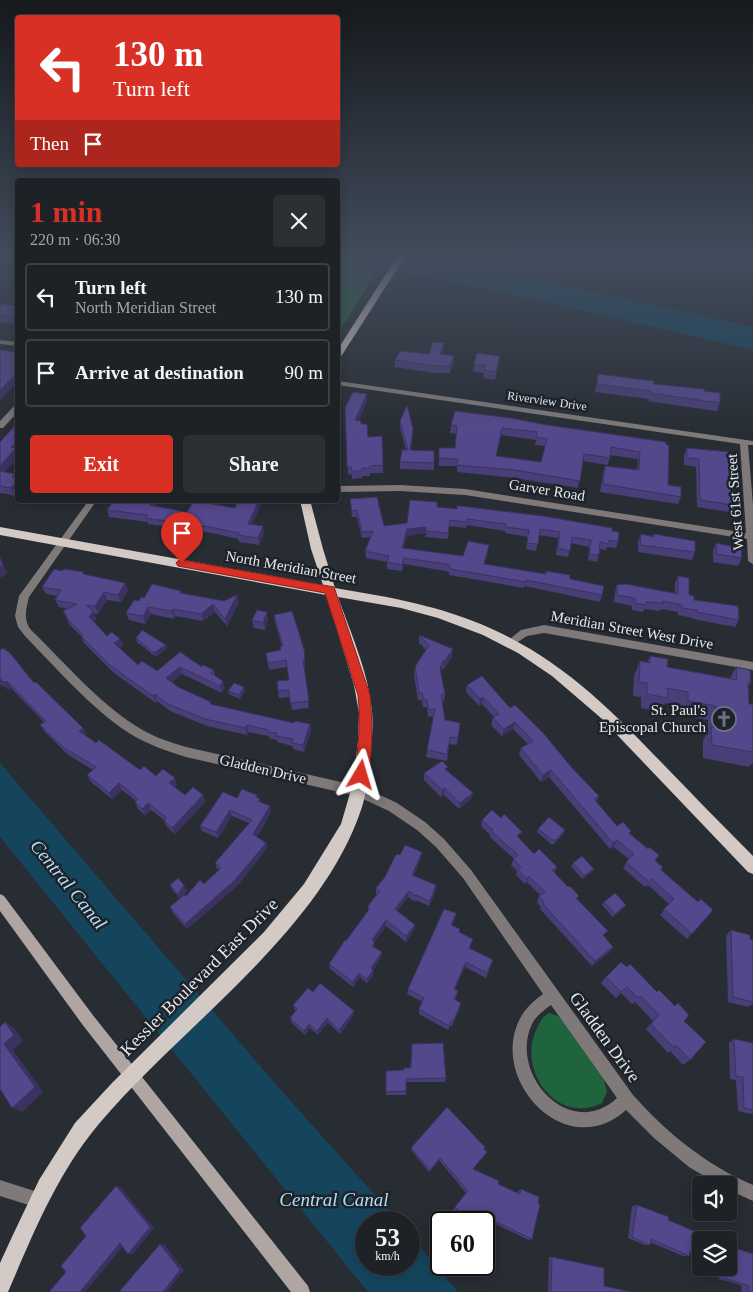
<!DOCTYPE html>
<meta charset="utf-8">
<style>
:root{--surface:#1e2227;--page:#2b2f33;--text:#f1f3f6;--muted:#a1a4a7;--line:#3c3f44;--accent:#d93025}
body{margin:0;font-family:"Times New Roman",serif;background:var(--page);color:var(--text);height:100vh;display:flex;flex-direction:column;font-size:19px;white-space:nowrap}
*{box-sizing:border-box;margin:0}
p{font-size:16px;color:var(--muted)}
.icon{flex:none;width:28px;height:28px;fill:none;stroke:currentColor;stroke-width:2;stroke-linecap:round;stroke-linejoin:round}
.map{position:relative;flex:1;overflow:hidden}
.side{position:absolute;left:15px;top:178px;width:325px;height:325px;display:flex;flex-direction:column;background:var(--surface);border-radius:5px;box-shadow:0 2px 12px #0003,0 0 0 1px var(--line)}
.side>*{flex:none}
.top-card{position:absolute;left:15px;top:15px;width:325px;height:152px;border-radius:5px;box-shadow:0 2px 12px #0003,0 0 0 1px var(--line);background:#d93025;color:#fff;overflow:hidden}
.fabs{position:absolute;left:692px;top:1176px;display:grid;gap:10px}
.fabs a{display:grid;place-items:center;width:45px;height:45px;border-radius:5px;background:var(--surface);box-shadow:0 2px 12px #0003,0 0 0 1px var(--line);font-size:25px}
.speed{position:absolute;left:355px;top:1211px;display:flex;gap:10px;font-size:25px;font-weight:700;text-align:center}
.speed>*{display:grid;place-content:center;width:65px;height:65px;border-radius:50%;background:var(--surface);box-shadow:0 2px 12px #0003,0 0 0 1px var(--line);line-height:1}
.speed small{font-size:12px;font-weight:400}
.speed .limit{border:2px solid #111;border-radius:8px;background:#fff;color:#111}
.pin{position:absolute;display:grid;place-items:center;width:42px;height:42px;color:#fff;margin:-51px -21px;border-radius:50% 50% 50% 0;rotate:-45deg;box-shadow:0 0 5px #0007}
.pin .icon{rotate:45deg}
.me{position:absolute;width:55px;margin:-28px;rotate:7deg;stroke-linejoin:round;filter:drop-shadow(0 0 4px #0008)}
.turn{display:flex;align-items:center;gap:18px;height:105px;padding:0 15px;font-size:22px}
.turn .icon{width:65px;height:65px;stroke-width:2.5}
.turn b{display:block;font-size:35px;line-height:42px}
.then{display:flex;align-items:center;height:48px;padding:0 15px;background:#0003;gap:10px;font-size:19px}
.round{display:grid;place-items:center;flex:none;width:52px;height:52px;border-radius:5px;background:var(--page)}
.headline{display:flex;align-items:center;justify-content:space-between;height:85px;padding:0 15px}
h1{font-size:30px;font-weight:700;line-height:38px;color:var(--accent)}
.action{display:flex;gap:10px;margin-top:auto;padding:10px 15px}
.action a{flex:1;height:58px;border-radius:5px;background:var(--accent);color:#fff;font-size:20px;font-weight:700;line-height:58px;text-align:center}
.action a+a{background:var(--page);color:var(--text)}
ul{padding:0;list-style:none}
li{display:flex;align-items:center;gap:15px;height:68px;margin:0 10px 8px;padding:0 5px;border:2px solid var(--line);border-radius:5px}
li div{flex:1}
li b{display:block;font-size:19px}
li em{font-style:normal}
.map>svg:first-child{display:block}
</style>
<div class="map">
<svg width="753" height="1292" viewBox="0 0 753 1292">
<rect width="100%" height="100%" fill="#282d34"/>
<g fill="#1f643d">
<path d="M338,255L378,268L338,334Z"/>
<path d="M549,1013L558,1016L561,1019L604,1080L607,1092L602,1103C557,1126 516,1070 537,1028C540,1022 543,1016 549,1013Z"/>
</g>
<g fill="#15455d">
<path d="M338,255H393L427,262L461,264L722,320L753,327V350L485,288L378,268Z"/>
<path d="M0,763L278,1087L399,1222H366V1265H409V1234L458,1292H368L0,837Z"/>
</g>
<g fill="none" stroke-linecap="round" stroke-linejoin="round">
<g fill="#7f7a79" fill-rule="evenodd">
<path d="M0,255L18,256V260L0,258Z"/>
<path d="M0,340L18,342V346L0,344Z"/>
<path d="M338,381L753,441V445H748L753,505V564L748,561L747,539L465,495L400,491L338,492V486L400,485L465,489L746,533L740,444L338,385Z"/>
<path d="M15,405H18V412L3,428H0V421Z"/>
<path d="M89,500H97L29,597C26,609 23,620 31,630C64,662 99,703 136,726C151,736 169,742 186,747L363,787L397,803L425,822L444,839L471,870L633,1095C667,1133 706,1165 753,1185V1201L729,1190V1185H719L689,1167L654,1138L626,1110C565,1166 482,1074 524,1012C529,1005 536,999 543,994L463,878L436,847L417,830L389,811L357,796L186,757C167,751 146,744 129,733C93,710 55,667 25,636L18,627L15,616L19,596ZM551,1005L617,1098C570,1142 508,1074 532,1024C536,1016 544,1010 551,1005Z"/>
<path d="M544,625L753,662V670L544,633L527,636L510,647L506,646L505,643L521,630Z"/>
<path d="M0,1180L44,1194L46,1200L44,1206L38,1208L0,1196Z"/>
</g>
<path fill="#afa6a4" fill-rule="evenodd" d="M0,894L4,896L92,1014L308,1286L310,1292H291L82,1024L0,911Z"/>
<g fill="#d3c9c5" fill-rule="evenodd">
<path d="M398,255H406L342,355L338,357V349Z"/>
<path d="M300,500H310L323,549L335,588C389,597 442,606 492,629C564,662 609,708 663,764C693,795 723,826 753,856V874L748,872L601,718L552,676L518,653L483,635L438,618L401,608L338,597C350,631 367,669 371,704C374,721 372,739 370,757C368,775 367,793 361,810C319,934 180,1027 98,1125C57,1174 33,1234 8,1292H0V1263L11,1239L39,1180L75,1123L112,1083L264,932L304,884L341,824L353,783L358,741L359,713L354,685L326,595L0,535V527L323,585L311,549Z"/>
</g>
</g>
<g fill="#483e78" fill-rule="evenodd">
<path d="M625,255H639L634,266L622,264Z"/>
<path d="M722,255H748L746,259Z"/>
<path d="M0,304L18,306V324H17L0,322Z"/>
<path d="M444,343L443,351L442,354L454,356V363L450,373H434L395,367V360L429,354Z"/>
<path d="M499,363L495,380L483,378L484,373L473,371L474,364Z"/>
<path d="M598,374L654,384L704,391L720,403L717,411L667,404L648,401L649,399L595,392Z"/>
<path d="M367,394V401L359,420L383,465V473H370V476H362V478L352,479V475L348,474L345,408Z"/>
<path d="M400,421L413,429L411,450L434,463V470L400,469V462L406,450L400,428Z"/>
<path d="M451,425H547L666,442L668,485L681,497L678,504L600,492L603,473L605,466L637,470L638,459L610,455L608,465L583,461L578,488L514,478L457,472V466H439V448H455L456,434L450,433ZM501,435L536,440L535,445L545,446L541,462L496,456Z"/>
<path d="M0,442L17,451L4,472L15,474L17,478H18V500H42L39,504L15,500L13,495L0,493Z"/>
<path d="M687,448L730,452L732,505L729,512L697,507L696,467L684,465V455Z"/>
<path d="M350,499L384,526L407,523L437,507L612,531L618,542L616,548L607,547L606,550L600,549L599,555L597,562L588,560L589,547L571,543L568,557L556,555L558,538L539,535L536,551L526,549L528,537L505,533V531L467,525L466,528L449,526L448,539L425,537L426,533L407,536L403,548L463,556L488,552L484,564L570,579L602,595L600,602L525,586L524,588L449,575V572L445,571L404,564L402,571L387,569V562L366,558L365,551L370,537L362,538L357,517H352Z"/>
<path d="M54,500H70L68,502Z"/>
<path d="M114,500H158L155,506L187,512L212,500L210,503L235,508L238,500H263L252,524L264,533L259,545L239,542L238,539L212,533L148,524V522L109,517L107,510Z"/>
<path d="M641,534L653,536L654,534L695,552L692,560L638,552V542Z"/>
<path d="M716,543L742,558L738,566L713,562V551Z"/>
<path d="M62,571L125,583L128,590L121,602L107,600L98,614L94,613L96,618L94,622L107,636L120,639L123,646L119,648L138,665L157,671L180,652L202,667L214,670L215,676L225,688L222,693L182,674L172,682L178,687L211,705L294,723L310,724L311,731L304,752L293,749L292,746L277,742V740L269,738V736L248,732L247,735L207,726L170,711L157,701L156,703L114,673L84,643L81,636L69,624L63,611L68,609L59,607L55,600L57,596L46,594L42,587Z"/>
<path d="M678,576L689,595L694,600L739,620L735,627L693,619V618L678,615V612L661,609L660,611L644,609L643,612L632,610V606L614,602L615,592L617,585L675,594V583Z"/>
<path d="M181,591L182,593L224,601L237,595L239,602L227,626L215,612L203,621L175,616L174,619L151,614L145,624L129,620L126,613L139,601L144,598Z"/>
<path d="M274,615L304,649L305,667L304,668L309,708L292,710L290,697L279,698L278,691L289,680L287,667L269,670L266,653L281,650L282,646L275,623Z"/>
<path d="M252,620H268L265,630L254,628Z"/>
<path d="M419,635L452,657L444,669L442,668L441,672L445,694L444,701L442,702L445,720L460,723L457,745L449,744L447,761L426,757L433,716L428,717L427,707H423L422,700H418L414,674L415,667L426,650L419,643Z"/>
<path d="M136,638L166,645L167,648L156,657L137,642Z"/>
<path d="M0,650L34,683L83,728L86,735L85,736L140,770L177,785L175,787L185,795L206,801L175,834L167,827L164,821V820L151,810L145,815L138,809L135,802L136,801L122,790L112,799L91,782L87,775L93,770L67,754L45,732L40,725L44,722L11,688L8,690L5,686L3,687L0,684Z"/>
<path d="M650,656L667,667L730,678L736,667L751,683L748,687L749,704H753V762L749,767L703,758V740L708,732V720L681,715V706L665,703L661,712L641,708V697L633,696L634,676L640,661L647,663Z"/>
<path d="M467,685L510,708L572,768L599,796L596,802L617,826L630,834L655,861L661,870L698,902L713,910L687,939L660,915L669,904L648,885L645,887L623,868L629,859L614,847L610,849L549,777L541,782L519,755L521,748L528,744L513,729L502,736L491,725L493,718L494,717L482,704L479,706L466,692Z"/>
<path d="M228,691H245L240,699L229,694Z"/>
<path d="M448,771L473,793L471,799L459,809L444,795L441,797L424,780V773Z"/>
<path d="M257,795L258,798L260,799V802L271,812L257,837L266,843L267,848L237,886L187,929L173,913L170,907L180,898L173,891L170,885L187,890L184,895L186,896L204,884L219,870L217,869L215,863L249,823L232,816L218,838L202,831L200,826L237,798Z"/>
<path d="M482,820L519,838L534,854L557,867L554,872L568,887L579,896L577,899L605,937L610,952L592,966L540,909L541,907L537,902L539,896L540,895L527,882L525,884L516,875L517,871L511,865L514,859L490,837V835L481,826Z"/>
<path d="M538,829L565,830L564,833L554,844H551L537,832Z"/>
<path d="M400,855L421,858L414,875L436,890L429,906L415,900V902L408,897L397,911L414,930L406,942L386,926L374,942V947L382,952L381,957L373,970V975L367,983L360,977L353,987L330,969L329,964L368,911V906L377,894H376V888L385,877Z"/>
<path d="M573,863L594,869L592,872L582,879L571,866Z"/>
<path d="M604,902L624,908L613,917L602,905Z"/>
<path d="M456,913L455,918L452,925L460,929L459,933L471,945L470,948L493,960L486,978L465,967L455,989L458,991L455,1000L460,1008L452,1026H450L448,1030L419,1014V1009L423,1002L407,994L408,989Z"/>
<path d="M731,930L753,940V1004L748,1007L728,1002L726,936Z"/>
<path d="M627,967L684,1021L690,1060L683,1065L670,1051L668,1053L646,1029L653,1021L635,1002L632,1004L621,993L616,998L601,983L606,977Z"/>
<path d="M313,992L354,1015L340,1034L328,1022L318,1035L310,1028L305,1035L292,1023L290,1018L296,1011L295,1010L293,1005Z"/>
<path d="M734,1039L753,1043V1113L750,1114L738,1111L736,1080L730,1079L729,1043Z"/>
<path d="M412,1044L446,1078L445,1082H406V1095H386V1071L404,1070L410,1068Z"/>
<path d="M411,1148L473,1169L498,1184L518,1194L519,1190L521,1189L532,1239L529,1240L489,1221L484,1222H465L453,1209L466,1193L439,1160L429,1172L411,1150Z"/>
<path d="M637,1205L668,1220L701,1240V1258L690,1253L689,1256H683L650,1242V1245H645L628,1238L632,1206Z"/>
<path d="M738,1249L753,1292H742L741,1285L719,1279V1268H729L731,1250Z"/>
<path d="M549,1257H552L604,1286L631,1292H548Z"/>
</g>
<g fill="#3b3262">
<path d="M638,255H639L638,257L634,266L635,259Z"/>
<path d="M18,314V324H17L14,317Z"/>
<path d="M444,343L443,351L439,361L440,354Z"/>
<path d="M454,356V363L450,373V366Z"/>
<path d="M500,356L499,363L495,380L496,372Z"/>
<path d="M18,372V382L0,400V390Z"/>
<path d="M367,394V401L356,428L355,420Z"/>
<path d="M18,440V458L0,477V466L11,447Z"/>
<path d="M15,474L18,480V492H13L11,488L12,477Z"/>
<path d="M152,500H158L152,511L150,505Z"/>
<path d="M207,500H212L207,509L206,503Z"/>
<path d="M259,500H263L249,530L248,524Z"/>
<path d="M263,526L264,533L259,545L258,538Z"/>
<path d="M426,527V533L407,536L401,554L402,548L407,529Z"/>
<path d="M0,557L7,573L0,578Z"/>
<path d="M404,558V564L402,571V565Z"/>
<path d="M125,583L128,590L121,602L118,595Z"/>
<path d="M104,592L107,600L98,614L95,606Z"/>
<path d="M237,595L239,602L227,626L225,619Z"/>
<path d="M213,604L215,612L203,621L201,614Z"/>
<path d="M148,607L151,614L145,624L143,616Z"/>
<path d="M173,609L175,616L174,619L172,611Z"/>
<path d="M93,611L96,618L92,624L89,617Z"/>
<path d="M267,612L268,620L265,630L263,623Z"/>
<path d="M120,639L123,646L117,650L114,643Z"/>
<path d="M166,645L167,648L156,657L154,653Z"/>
<path d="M304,649L305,667L304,668L303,660Z"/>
<path d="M453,649L452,657L444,669V662Z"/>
<path d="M443,660L442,668L439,676L440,669Z"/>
<path d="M180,667L182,674L168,685L166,678Z"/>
<path d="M1,679L5,686L3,687L0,682V680Z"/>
<path d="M7,681L11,688L8,690L4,682Z"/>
<path d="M223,681L225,688L222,693L220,686Z"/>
<path d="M244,687L245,691L240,699L239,695Z"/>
<path d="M155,694L157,701L156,703L153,696Z"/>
<path d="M483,697L482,704L479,706L480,699Z"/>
<path d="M515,722L513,729L502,736L504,729Z"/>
<path d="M310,724L311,731L304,752L303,745Z"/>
<path d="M247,725L248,732L247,735L245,728Z"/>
<path d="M83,728L86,735L82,738L79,731Z"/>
<path d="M551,770L549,777L541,782L543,775Z"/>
<path d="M175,778L177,785L172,790L169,783Z"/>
<path d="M119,783L122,790L112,799L109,793Z"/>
<path d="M445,788L444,795L441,797L442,790Z"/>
<path d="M473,793L471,799L459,809L460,803Z"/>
<path d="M203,795L206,801L175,834L172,828Z"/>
<path d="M148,803L151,810L145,815L142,809Z"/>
<path d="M270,806L271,812L255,840L253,834Z"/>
<path d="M230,810L232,816L218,838L216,832Z"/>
<path d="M565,830L564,833L554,844L556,840Z"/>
<path d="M617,840L614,847L610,849L613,843Z"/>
<path d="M266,843L267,848L237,886L187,929L185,924Z"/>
<path d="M422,852L421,858L412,880V875Z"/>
<path d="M594,869L592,872L582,879L584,876Z"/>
<path d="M529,876L527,882L525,884L527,879Z"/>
<path d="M184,885L187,890L181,900L178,894Z"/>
<path d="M436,885V890L429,906L430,901Z"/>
<path d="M409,891L408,897L394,914L395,909Z"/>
<path d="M626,905L624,908L613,917L615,914Z"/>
<path d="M386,920V926L372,945V940Z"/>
<path d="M415,925L414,930L406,942V936Z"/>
<path d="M613,947L610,952L592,966L595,961Z"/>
<path d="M382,952L381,957L371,973V968Z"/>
<path d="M466,962L465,967L453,993L454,989Z"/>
<path d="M373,970V975L367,983V979Z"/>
<path d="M359,973L360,977L353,987V982Z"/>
<path d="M354,1011V1015L340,1034L339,1030Z"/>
<path d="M327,1018L328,1022L318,1035L317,1031Z"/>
<path d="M5,1022L14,1028L23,1041L13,1050L43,1092L22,1112L12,1108L4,1044Z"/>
<path d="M309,1024L310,1028L305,1035L304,1031Z"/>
<path d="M116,1186L121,1188L154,1228L133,1254H128Z"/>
<path d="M120,1243L125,1244L85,1292H80Z"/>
<path d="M160,1244H164L184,1270L167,1292H163Z"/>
</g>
<g fill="#54488c" stroke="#3b3262" fill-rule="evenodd">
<path d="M625,255H638L635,259L623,256Z"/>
<path d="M0,304L18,306V314L14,317L0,315Z"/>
<path d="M433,342L444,343L440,354L454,356L450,366H435L395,360L400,351L429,354Z"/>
<path d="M0,350L18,352V372L0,390Z"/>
<path d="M477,353L500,356L496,372L484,370L486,365L474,364Z"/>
<path d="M598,374L654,381V384L704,389V391L720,393V403L670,396L651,393V391L597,384Z"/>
<path d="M353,392L367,394L355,420L361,421V424H367L368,437L382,436L383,465L370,466V468H362V471H352L351,467H347L345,408Z"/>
<path d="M407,405L413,429L410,450L434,451V463L400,462L402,450H408L400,421Z"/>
<path d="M455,411L511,418L547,425L666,442V445H669L668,485L681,487V497L603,484L605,466L639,470L640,452L611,447L610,458L584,454L580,481L515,470L457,465L458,459L439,458V448H455L457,426L451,425ZM502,428L537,432L536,437L547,439L541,462L496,456Z"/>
<path d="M18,422V440L11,447L16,448L0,466V442Z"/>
<path d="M687,448L730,452L732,505L700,500L699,459L687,458Z"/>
<path d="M0,471L15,474L12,477L18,478V480L11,488L0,486Z"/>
<path d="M18,485V493L12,492Z"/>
<path d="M377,497L384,526L407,523L410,500L437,502V507L457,509V506H460L543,516L612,528V531L619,532L618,542L609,540L608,544L600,542L599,555L589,554L591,540L572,537L570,551L558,548L560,532L540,529L538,544L527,543L529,530L506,527V524L467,519V522L450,520L448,533L426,531V527L407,529L402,548L463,556L468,541L489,545L484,564L546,574V571L570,575V579L604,586L602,595L526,580V582L450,569V566L446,564L404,558L402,565L387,562L389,556L365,551L373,531L362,532L357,510L352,511L350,499Z"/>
<path d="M114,500H152L150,505L187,512L194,500H207L206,503L235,508L238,500H259L248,524L263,526L258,538L238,535L239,533L210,527L146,518L148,515L107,510Z"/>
<path d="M641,534L654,537V534L695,541V552L640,545Z"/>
<path d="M716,543L741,548L742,558L717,554Z"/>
<path d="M0,557L3,565L0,567Z"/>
<path d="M54,569L62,571L64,569L84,572L83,574L125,583L118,595L104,592L95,606L86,605L93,611L89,617L107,636L112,632L120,639L114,643L138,665L142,661L157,671L180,652L202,667L203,665L214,670L211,673L223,681L220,686L180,667L166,678L178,687L211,702L210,704L294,723L295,721L310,724L303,745L292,743L293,739L276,736L277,733L268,732V730L247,725L245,728L205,719L168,704L155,694L153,696L111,666L81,636L83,635L66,617L67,616L63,611L77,604L55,600L61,590L42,587Z"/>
<path d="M678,576L689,578V595L694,596V600L738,606L739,620L697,612V610L682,608V605L663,601V603L646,602V605L635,603V598L617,595V585L626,584L678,594Z"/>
<path d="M152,584L181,591L180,593L224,601L237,595L225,619L213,604L201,614L173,609L172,611L148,607L143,616L126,613L134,600L139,601L141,597L144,598Z"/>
<path d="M257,610L267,612L263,623L252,620Z"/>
<path d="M292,611L304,649L305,660H303L309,701L290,703L289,690L278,691L277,681L289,680L286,660L268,663L266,653L281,650L280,646H283L274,615Z"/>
<path d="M142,630L166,645L154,653L136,638Z"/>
<path d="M419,635L453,649L444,662L443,660L440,669L445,694L441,695L445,720L460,723L458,738L450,737L447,754L427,750L435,709L429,710L427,700H424L422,693H419L415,667L429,645Z"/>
<path d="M3,648L10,653L34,683L36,682L83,728L79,731L96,743L99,740L140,770L144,766L156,776L163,769L175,778L169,783L185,795L193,787L203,795L172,828L164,821L167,818L148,803L142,809L135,802L138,799L119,783L109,793L87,775L96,767L63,747L40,725L46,721L7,681L4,682L1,679L0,680V650Z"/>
<path d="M650,656L668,659L667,667L737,680L736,667L750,670L751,683L748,682L749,704H753V752L712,745L711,727L717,728L716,706L688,701V692L667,688L668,698L647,694V683L639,682L640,661L650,663Z"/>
<path d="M482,676L510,708L515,705L545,735L572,768L599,796L594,799L617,826L623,822L631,831L629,833L648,849L649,847L659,855L655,861L663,867L661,870L698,902L701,899L713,910L692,934L664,909L674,899L652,879L649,882L626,862L634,854L617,840L613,843L551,770L543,775L521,748L533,741L515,722L504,729L493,718L499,714L483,697L480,699L467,685Z"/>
<path d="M234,683L244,687L239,695L228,691Z"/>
<path d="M442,761L448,767L445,769L473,793L460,803L445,788L442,790L424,773Z"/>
<path d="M242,789L257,795L256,797L260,799L258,801L270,806L253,834L266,843L235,880L185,924L170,907L184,895L186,896L200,880L204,884L221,868L215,863L252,820L230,810L216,832L200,826L223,792L237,798Z"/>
<path d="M492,810L501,818L504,814L522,832L517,836L534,854L539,849L557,867L552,870L568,887L570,886L579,896L576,898L608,931L603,935L613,947L595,961L543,904L544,902L539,896L545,892L529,876L527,879L518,870L521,867L513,859L518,855L491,831L493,830L482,820Z"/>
<path d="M549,817L565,830L556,840H552L538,829Z"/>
<path d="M405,845L422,852L412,875L436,885L430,901L416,895L415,896L409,891L395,909L415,925L406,936L386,920L372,940L375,942L372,946L382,952L371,968L373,970L367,979L359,973L353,982L329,964L345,940L346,941L370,908L368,906L380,891L376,888L385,877L395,856L397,854L400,855Z"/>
<path d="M582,856L594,869L584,876L573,863Z"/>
<path d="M178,878L184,885L178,894L170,885Z"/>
<path d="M615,893L626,905L615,914L604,902Z"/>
<path d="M444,909L456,913L451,925L460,929L459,932L473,939L469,948L493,960L487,973L466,962L454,989L458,991L454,999L461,1003L453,1022L451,1021L449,1026L419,1009L424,998L408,989Z"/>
<path d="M731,930L750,935V939L753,940V1002L733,997Z"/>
<path d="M621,962L627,967L630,964L657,992L659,990L675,1006L678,1003L689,1015L684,1021L706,1042L690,1060L676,1045L674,1048L651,1024L659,1015L641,996L638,998L627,987L621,992L606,977Z"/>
<path d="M320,983L354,1011L339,1030L327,1018L317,1031L309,1024L304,1031L290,1018L297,1009L293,1005L308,988L313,992Z"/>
<path d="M5,1022L14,1035L4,1044L35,1087L12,1108L0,1089V1027Z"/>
<path d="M734,1039L753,1043V1110L744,1108L743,1077L736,1076Z"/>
<path d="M443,1043L446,1078L406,1079V1091L386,1092V1071L404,1070V1068H411L412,1044Z"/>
<path d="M447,1107L485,1147L484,1149L487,1152L473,1169L499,1181L498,1184L520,1194L521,1189L539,1197L538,1203L540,1204L532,1239L490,1219L484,1228V1222H467L455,1207L468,1191L440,1158L430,1170L411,1148Z"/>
<path d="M116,1186L150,1227L128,1254L120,1243L80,1292H49L66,1272L61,1266L86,1236L80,1228Z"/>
<path d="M637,1205L669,1217L668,1220L708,1237V1240H701V1255L690,1250L689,1256L651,1239L650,1245L632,1237Z"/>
<path d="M160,1244L180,1270L163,1292H119Z"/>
<path d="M738,1249L753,1254V1292H749L748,1285L726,1279V1268H729V1250L738,1252Z"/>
<path d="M552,1257L604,1268V1286L631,1292H551Z"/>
</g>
<linearGradient id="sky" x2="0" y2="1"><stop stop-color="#16191d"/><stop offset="0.59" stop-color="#424c5c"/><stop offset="1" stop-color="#424c5c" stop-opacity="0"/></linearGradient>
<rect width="753" height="435" fill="url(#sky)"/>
<path fill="#d93025" stroke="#8d1f18" d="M182,560L334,587L370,695C372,715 374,761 366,779L361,781L356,779L355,775C358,748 361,722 358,695L325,593L178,566L176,563L178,561Z"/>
<defs>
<symbol id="church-ring" viewBox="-11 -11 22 22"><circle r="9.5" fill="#1e232a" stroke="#6b7280" stroke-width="1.5"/><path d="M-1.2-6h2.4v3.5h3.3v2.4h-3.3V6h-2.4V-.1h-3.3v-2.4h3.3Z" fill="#6b7280"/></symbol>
</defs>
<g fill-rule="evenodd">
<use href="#church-ring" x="710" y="705" width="28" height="28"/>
</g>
<g text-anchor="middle" stroke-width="5" stroke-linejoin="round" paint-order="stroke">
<g font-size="12" fill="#e4e7ec" stroke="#1e232a">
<text transform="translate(547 401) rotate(8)" y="4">Riverview Drive</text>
</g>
<g font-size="15" fill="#e4e7ec" stroke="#1e232a">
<text transform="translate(547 490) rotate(9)" y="5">Garver Road</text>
<text transform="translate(735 502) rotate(-94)" y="5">West 61st Street</text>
<text transform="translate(291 567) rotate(10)" y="5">North Meridian Street</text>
<text transform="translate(632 630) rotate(10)" y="5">Meridian Street West Drive</text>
<text transform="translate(263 769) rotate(13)" y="5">Gladden Drive</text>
</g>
<g font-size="15" fill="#e4e7ec" stroke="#1e232a" text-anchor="end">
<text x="706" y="715">St. Paul's<tspan x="706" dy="17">Episcopal Church</tspan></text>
</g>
<g font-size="18" fill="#e4e7ec" stroke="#1e232a">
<text transform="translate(199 977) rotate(-45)" y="6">Kessler Boulevard East Drive</text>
<text transform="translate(605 1037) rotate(54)" y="6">Gladden Drive</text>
</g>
<g font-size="19" font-style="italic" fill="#b3ddf6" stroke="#1e232a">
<text transform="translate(69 884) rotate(51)" y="7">Central Canal</text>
<text x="334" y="1206">Central Canal</text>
</g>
</g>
</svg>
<div class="fabs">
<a><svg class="icon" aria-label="sound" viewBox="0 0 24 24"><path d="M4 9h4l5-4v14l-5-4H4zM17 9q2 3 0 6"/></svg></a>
<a><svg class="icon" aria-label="layers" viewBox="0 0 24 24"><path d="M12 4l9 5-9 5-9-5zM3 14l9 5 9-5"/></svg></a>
</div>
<div class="speed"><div>53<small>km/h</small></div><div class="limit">60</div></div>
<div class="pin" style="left:182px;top:563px;background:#d93025"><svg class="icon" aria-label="arrive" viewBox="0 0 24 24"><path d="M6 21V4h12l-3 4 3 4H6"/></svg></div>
<svg class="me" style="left:361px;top:775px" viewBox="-20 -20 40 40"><path d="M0-17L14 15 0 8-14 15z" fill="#d93025" stroke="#fff" stroke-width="4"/></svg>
<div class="top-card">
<div class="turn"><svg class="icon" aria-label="left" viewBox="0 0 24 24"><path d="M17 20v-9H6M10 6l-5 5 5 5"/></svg><div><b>130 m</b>Turn left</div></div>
<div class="then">Then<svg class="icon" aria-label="arrive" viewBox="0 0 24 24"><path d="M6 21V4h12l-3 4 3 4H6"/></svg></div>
</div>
<section class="side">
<div class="headline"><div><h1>1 min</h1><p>220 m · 06:30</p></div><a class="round"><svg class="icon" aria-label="close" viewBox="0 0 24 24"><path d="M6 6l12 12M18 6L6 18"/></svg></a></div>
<ul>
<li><svg class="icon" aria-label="left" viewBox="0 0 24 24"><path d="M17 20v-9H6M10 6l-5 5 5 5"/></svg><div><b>Turn left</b><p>North Meridian Street</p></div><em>130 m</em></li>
<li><svg class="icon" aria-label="arrive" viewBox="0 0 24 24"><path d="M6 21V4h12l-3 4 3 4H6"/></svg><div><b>Arrive at destination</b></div><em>90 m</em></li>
</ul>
<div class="action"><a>Exit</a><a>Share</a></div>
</section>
</div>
